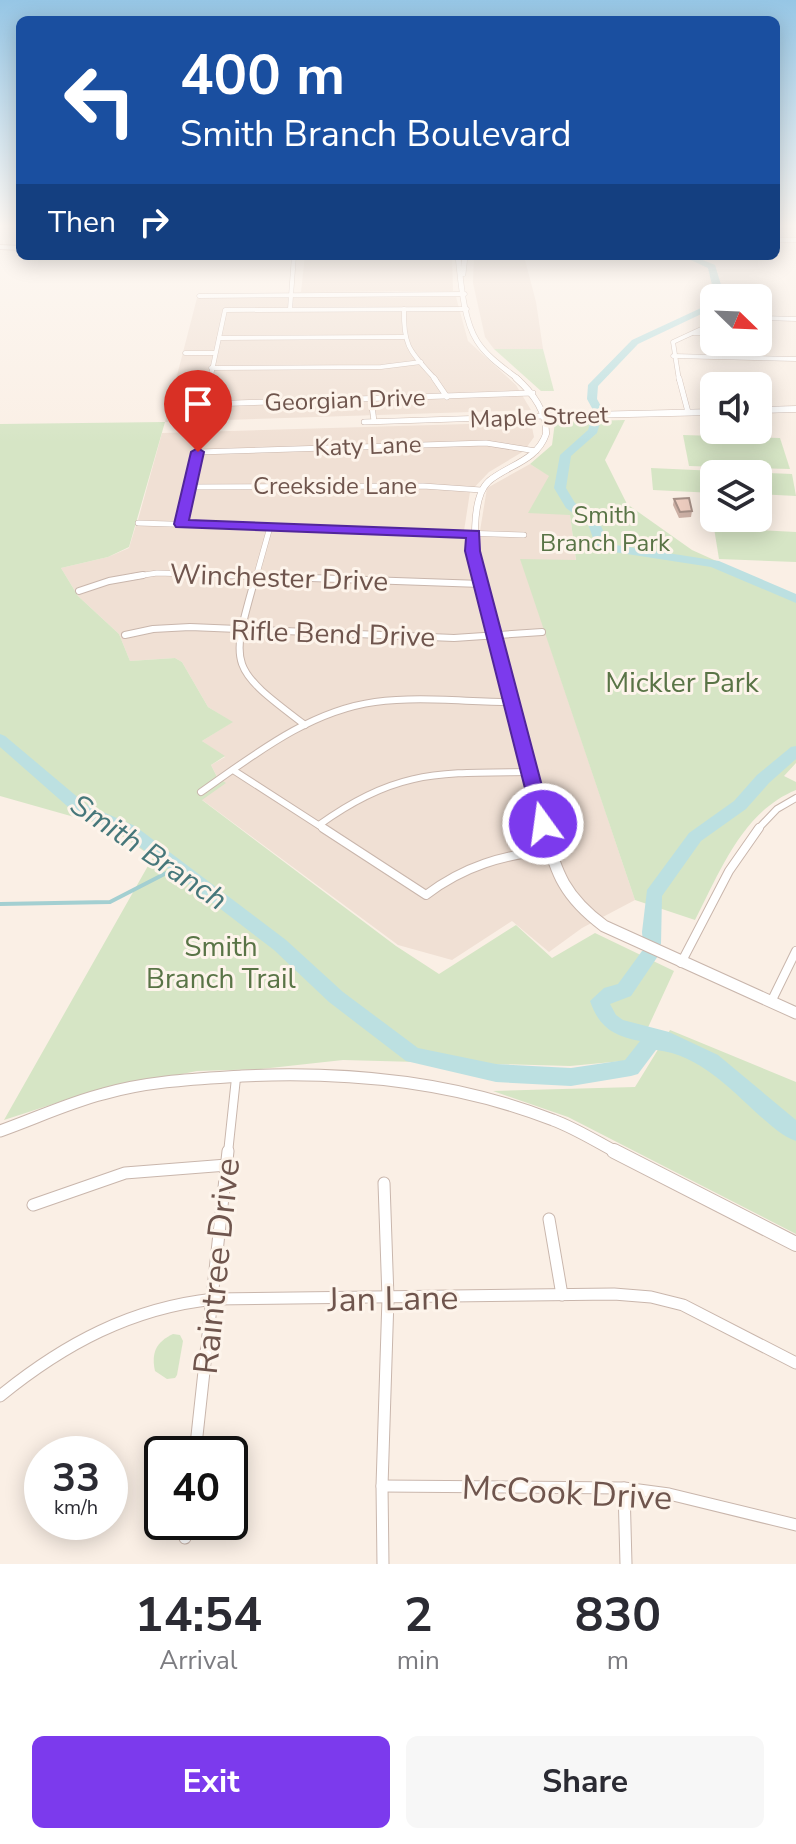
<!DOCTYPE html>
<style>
:root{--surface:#fff;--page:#f7f7f7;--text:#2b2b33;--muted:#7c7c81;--accent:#7c3aed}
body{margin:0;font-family:"Nunito Sans",sans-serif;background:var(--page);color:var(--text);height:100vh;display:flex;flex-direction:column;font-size:30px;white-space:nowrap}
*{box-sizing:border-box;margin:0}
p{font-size:26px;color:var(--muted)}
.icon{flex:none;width:44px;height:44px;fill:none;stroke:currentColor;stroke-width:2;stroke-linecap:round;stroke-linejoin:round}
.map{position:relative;height:1564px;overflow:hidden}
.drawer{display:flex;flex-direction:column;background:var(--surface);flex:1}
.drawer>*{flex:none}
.guide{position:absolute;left:16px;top:16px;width:764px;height:244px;border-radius:12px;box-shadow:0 4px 20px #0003;background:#1a4fa0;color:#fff;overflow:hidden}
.needle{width:52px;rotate:113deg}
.tools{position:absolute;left:700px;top:284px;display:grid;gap:16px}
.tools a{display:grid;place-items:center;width:72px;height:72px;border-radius:12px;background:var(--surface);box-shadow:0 4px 20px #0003;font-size:40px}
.speed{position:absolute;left:24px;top:1436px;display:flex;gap:16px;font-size:40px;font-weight:700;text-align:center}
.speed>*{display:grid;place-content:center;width:104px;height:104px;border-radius:50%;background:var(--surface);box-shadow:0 4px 20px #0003;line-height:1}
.speed small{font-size:20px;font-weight:400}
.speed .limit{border:4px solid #111;border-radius:12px;background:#fff;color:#111}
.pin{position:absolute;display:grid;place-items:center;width:68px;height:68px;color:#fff;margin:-82px -34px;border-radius:50% 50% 50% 0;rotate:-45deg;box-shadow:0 0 8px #0007}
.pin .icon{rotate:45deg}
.me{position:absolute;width:88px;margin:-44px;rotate:346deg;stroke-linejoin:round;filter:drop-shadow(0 0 6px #0008)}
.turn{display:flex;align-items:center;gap:28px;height:168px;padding:0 32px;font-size:36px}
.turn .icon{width:104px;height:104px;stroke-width:2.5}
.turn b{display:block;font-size:56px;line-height:68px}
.then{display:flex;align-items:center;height:76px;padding:0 32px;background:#0003;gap:16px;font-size:30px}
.eta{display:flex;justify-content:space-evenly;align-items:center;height:136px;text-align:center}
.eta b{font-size:48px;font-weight:700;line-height:56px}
.action{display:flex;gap:16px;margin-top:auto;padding:16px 32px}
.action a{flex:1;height:92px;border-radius:12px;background:var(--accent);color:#fff;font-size:32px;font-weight:700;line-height:92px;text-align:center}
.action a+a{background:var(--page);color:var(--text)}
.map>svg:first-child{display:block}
</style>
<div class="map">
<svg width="796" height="1564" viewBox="0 0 796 1564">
<rect width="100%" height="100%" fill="#faefe5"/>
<g fill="#f0e0d4">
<path d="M305,256H452L453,291L301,292Z"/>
<path d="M474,256H524L536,302L543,349H494L485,337L473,283Z"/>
<path d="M456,297L468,341L516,385L531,410L165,422L197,298Z"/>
<path d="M531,422L534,437L524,451L489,472L470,492L464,531L138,520L162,433Z"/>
<path d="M530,464L550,476L570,515L576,561L521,560L635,900L582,928L549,952L512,921L452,960L398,945L201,799L217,777L211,765L225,757L202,741L232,722L208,707L182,662L175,658L130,661L119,634L78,596L61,568L108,557L129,548L136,525L479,537L487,488Z"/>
</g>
<g fill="#d6e5c5">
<path d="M494,349H543L554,391H541Z"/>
<path d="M625,420L605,460L627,504L692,550L796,597V763L784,776L796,782V790C742,812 720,872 695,920L635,900L520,559L576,560L570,515L528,513L549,476L530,464L552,445L555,422Z"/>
<path d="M165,422L129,547L108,557L61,568L78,596L119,634L130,661L175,658L182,662L208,707L233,722L202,741L225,756L211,765L217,777L226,783L202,800L396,946L439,974L516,925L552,958L595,933L674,971L633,1060L570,1066L343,1060L261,1069L197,1071L87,1093L4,1120L153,857L106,826L0,796V424Z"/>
<path d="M683,435L780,438L790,469L689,466Z"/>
<path d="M651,468L717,471L714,493L653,490Z"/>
<path d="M725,471L792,474L796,496L758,494V474H725Z"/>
<path d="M714,528L796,532V562L719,559Z"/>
<path d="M670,1030L796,1082V1234L568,1117L493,1091L635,1087Z"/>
<path d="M173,1334L180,1335L183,1341L177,1375L175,1378L167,1379L155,1371C151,1353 156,1342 173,1334Z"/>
</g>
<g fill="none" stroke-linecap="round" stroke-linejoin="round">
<path stroke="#a3cfd1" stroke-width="4" d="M0,904L110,902L176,868"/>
<g fill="#bce0e1" fill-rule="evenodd">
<path d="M682,256H693L715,265L725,298H715L708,268Z"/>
<path d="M714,302V308L638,344L598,386L597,399L602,408L593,410L587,399L588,385L632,340Z"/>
<path d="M592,418L601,420L597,433L571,456L566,488L575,503L598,519L609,544L719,561L796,594V603L711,567L601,550L594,541L588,524L566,508L554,488L560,455L588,430Z"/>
<path d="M0,734L5,736L87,805L135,826L286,940L343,992L418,1048L496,1064L571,1068L625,1060L640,1041C613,1036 599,1027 590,1001L604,988L618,984L642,951L647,949L643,944L642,932L647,890L689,833L734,801L757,775L791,747L796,746V759L769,783L746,809L701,841L662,896L661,944L654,950L658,956L631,996L610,1004L616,1015L623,1020L669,1032L718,1055L796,1120V1141C782,1136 771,1125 760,1116C729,1088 700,1055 656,1050L638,1074L631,1076L571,1086L496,1082L406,1061L329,1002L274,950L123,834L75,813L0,747Z"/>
</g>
<defs>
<g id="minor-far4">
<path d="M776,240H796"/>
<path d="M199,296L465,294"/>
<path d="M290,309L294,256"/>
<path d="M404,309C403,348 411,352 436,380"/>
<path d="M758,318L796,319"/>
<path d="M694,333L714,334"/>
<path d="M219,338L404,337"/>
<path d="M185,353H214"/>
<path d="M673,356L796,359"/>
<path d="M211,368L381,367L421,362"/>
<path d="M210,380L225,310L467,309"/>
<path d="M679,380L673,342L714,323"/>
</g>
<g id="minor-far3">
<path d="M210,378L208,404L533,393"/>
<path d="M434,378L447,397"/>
<path d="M679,378L688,412"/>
<path d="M371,399L374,421"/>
<path d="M364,422L544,416"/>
<path d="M198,452L486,443L536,451"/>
<path d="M190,487L423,486L481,490"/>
<path d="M138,523L524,535"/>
<path d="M181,524L202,434"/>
<path d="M131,577L157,573L284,577"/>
<path d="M256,577L270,527"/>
</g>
<g id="minor-far2">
<path d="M225,575L481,584"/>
<path d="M256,575C230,667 227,666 305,725"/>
<path d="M79,591L109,581L143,575"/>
<path d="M125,635L153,629L190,627L454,638L542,632"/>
<path d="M233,770L326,830"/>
<path d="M201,792C254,755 309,711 375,702C420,696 466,702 511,702"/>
<path d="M319,825C396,769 439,773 530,772"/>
<path d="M757,830L777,809L796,798"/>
</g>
<g id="minor-far1">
<path d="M323,828L426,895C464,866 503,855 550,850"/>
<path d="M681,963L729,871L759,828"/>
<path d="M771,1002L796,951"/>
<path d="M228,1153L236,1078"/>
</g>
<g id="minor">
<path d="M33,1205L125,1173L227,1165"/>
<path d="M549,1219L562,1295"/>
<path d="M0,1396C64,1344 131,1308 214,1299L614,1294L651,1297L683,1305L796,1363"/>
<path d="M195,1454L228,1151"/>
<path d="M382,1486L624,1488L669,1494L796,1525"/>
<path d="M624,1488L626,1564"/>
<path d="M185,1538L187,1522"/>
<path d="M383,1564L382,1486L388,1298L384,1183"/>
</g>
<g id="tertiary-far4">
<path d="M458,256C461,282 463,319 477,341C487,357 504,368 519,380"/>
<path d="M463,274L465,256"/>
</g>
<g id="tertiary-far3">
<path d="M758,410L796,409"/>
<path d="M544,416L714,412"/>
<path d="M480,577C474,554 470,498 489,481C508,465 537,461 546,434C547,412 532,392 516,378"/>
</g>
<path id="tertiary-far2" d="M479,575L545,830"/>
<g id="tertiary-far1">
<path d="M544,828C556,874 565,897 604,926L796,1013"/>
<path d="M0,1131C34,1119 68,1103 103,1094C148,1081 195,1079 242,1076C347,1071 453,1081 553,1120C575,1128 597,1142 618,1153"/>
</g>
<path id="tertiary" d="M614,1151L796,1244"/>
<path id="secondary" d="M0,245L20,246V250L0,249Z"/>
</defs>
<use href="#minor-far4" stroke="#c9b6ac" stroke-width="5"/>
<use href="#minor-far3" stroke="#c9b6ac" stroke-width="6"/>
<use href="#minor-far2" stroke="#c9b6ac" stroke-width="8"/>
<use href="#minor-far1" stroke="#c9b6ac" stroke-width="10"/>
<use href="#minor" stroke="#c9b6ac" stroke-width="13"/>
<use href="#tertiary-far4" stroke="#c9b6ac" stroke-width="6"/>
<use href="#tertiary-far3" stroke="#c9b6ac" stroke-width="7"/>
<use href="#tertiary-far2" stroke="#c9b6ac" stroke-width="10"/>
<use href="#tertiary-far1" stroke="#c9b6ac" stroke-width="13"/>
<use href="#tertiary" stroke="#c9b6ac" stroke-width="16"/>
<use href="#secondary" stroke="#ceb8ad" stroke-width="2"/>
<use href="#minor-far4" stroke="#fff" stroke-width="4"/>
<use href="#minor-far3" stroke="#fff" stroke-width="5"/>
<use href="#minor-far2" stroke="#fff" stroke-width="6"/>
<use href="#minor-far1" stroke="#fff" stroke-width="8"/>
<use href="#minor" stroke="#fff" stroke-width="11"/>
<use href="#tertiary-far4" stroke="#fff" stroke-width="5"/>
<use href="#tertiary-far3" stroke="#fff" stroke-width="6"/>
<use href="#tertiary-far2" stroke="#fff" stroke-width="8"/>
<use href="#tertiary-far1" stroke="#fff" stroke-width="11"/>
<use href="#tertiary" stroke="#fff" stroke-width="14"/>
<use href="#secondary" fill="#fff" fill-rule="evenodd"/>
</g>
<path fill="#cbafa4" d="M674,499L692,511L691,517L679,518L673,505Z"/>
<path fill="#ecccbf" stroke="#a58f86" stroke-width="2" d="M689,498L692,511L680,512L674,499Z"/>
<linearGradient id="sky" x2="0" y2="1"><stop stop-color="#96c6e5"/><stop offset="0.51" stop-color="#fdf8f3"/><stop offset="1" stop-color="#fdf8f3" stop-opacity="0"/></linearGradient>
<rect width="796" height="443" fill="url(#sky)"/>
<path fill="#7c3aed" stroke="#51269a" stroke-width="2" d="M198,448L204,452L189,520L479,531L480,551L552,824L550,829H536L534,824L465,551L466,538L176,527L174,524L191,452Z"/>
<g text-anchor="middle" stroke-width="6" stroke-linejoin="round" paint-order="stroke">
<g font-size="24" fill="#6f554d" stroke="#fdf4eb">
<text transform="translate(345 400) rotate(-2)" y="8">Georgian Drive</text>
<text transform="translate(539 417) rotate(-2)" y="8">Maple Street</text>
<text transform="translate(368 446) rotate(-2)" y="8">Katy Lane</text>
<text x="335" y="494">Creekside Lane</text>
</g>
<g font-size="24" fill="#597446" stroke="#fdf4eb">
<text x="605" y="523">Smith<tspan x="605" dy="28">Branch Park</tspan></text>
</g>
<g font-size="28" fill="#6f554d" stroke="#fdf4eb">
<text transform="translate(279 577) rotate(2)" y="10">Winchester Drive</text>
<text transform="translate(333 633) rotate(2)" y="10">Rifle Bend Drive</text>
</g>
<g font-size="28" fill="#597446" stroke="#fdf4eb">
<text x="682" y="692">Mickler Park</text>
<text x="221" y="956">Smith<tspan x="221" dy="32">Branch Trail</tspan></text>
</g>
<g font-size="30" font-style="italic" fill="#46777a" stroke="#fdf4eb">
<text transform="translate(149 852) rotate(34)" y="10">Smith Branch</text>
</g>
<g font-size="34" fill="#6f554d" stroke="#fdf4eb">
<text transform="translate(216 1266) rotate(-84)" y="12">Raintree Drive</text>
<text transform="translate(393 1298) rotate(-1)" y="12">Jan Lane</text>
<text transform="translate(567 1492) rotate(3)" y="12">McCook Drive</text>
</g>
</g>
</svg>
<div class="tools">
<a><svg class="needle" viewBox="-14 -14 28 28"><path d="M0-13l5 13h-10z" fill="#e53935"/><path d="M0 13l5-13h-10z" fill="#7c7c81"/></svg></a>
<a><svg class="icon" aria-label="sound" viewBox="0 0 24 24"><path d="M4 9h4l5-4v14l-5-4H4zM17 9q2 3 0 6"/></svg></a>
<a><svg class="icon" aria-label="layers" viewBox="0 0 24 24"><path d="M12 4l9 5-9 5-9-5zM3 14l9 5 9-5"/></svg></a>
</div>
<div class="speed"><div>33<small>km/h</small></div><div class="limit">40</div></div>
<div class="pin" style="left:198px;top:452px;background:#d93025"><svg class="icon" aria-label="arrive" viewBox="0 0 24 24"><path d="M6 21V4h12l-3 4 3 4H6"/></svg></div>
<svg class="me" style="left:543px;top:824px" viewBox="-20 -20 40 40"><circle r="17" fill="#7c3aed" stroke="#fff" stroke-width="3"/><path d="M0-11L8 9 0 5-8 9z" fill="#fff"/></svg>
<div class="guide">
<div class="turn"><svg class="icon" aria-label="left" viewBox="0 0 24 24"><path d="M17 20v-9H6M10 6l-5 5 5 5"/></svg><div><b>400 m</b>Smith Branch Boulevard</div></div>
<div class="then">Then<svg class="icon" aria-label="right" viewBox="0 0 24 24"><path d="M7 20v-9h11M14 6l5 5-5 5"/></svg></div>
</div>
</div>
<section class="drawer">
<div class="eta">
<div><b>14:54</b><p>Arrival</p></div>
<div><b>2</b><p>min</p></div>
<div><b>830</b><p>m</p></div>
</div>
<div class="action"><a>Exit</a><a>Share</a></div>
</section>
